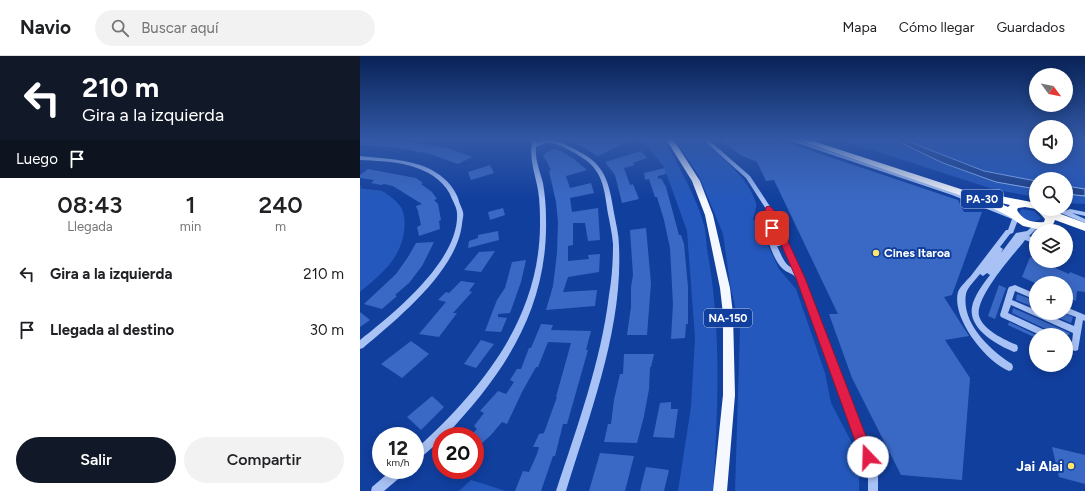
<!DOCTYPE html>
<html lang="es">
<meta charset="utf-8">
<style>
:root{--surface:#fff;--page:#f2f2f2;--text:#202124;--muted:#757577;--line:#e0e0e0;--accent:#111827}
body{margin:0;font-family:Figtree,sans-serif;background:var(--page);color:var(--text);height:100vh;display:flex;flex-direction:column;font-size:15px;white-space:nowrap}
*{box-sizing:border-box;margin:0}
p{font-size:13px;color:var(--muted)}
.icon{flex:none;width:22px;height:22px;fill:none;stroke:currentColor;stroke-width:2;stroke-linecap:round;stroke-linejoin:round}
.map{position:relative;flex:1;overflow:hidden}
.side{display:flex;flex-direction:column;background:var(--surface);width:360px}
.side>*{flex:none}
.guide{background:#111827;color:#fff;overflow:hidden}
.needle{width:26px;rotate:122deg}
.buttons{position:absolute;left:669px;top:12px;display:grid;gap:8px}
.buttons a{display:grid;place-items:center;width:44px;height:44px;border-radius:50%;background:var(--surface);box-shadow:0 2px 10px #0003;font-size:20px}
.speed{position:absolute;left:12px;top:371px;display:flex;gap:8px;font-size:20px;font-weight:700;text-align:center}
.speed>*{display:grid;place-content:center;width:52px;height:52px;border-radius:50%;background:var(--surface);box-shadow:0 2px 10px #0003;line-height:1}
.speed small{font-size:10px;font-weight:400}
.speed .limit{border:6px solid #d22;background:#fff;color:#111}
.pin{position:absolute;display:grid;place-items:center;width:34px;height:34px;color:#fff;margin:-17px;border-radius:8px;box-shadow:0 2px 6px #0006}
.me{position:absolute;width:44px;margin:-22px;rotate:339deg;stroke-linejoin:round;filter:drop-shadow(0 0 3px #0008)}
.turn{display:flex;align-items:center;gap:14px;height:84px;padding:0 16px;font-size:18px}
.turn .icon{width:52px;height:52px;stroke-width:2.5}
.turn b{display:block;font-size:28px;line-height:34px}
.then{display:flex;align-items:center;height:38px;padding:0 16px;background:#0003;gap:8px;font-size:15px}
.eta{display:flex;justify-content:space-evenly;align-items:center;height:68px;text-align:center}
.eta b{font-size:24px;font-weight:600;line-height:28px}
.button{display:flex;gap:8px;margin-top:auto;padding:8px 16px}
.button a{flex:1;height:46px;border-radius:24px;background:var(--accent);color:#fff;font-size:16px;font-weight:600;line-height:46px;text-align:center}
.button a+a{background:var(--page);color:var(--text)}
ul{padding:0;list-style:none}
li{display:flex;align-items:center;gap:12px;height:56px;padding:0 16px}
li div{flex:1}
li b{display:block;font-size:15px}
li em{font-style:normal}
header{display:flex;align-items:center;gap:24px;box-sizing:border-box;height:56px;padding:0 20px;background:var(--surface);border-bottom:1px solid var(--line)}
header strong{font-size:19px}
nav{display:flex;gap:22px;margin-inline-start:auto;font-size:14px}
.search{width:280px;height:36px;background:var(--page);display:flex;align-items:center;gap:10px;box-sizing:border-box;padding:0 14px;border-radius:22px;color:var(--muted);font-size:15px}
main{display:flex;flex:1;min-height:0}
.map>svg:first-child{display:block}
</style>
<header>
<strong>Navio</strong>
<div class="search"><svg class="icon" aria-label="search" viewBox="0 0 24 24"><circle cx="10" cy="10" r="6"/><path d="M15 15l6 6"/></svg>Buscar aquí</div>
<nav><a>Mapa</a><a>Cómo llegar</a><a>Guardados</a></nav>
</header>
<main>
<section class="side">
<div class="guide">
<div class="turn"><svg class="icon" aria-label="left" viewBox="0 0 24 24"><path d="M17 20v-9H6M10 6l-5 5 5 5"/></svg><div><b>210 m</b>Gira a la izquierda</div></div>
<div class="then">Luego<svg class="icon" aria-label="arrive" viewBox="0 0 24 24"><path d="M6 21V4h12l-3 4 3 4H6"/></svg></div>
</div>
<div class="eta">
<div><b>08:43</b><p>Llegada</p></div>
<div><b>1</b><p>min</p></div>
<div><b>240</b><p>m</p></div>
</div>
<ul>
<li><svg class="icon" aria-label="left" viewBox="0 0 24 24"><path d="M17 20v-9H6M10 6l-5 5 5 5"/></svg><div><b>Gira a la izquierda</b></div><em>210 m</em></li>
<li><svg class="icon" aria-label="arrive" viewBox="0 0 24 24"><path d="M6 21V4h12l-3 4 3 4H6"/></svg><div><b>Llegada al destino</b></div><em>30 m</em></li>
</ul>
<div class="button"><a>Salir</a><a>Compartir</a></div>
</section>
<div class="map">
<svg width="725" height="435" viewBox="0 0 725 435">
<rect width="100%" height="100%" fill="#113f9e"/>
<g fill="#2458bc">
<path d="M279,83H304C318,110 336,139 344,169C346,176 346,185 347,193C362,273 358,354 353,435H318L331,351L335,282L327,175L304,111L284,86Z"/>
<path d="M315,83H341C361,100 388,121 396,147C397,152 394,158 393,163L399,170L419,213L436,233L465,317L471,347L491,385L499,410V435H375L380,273L370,228L363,178L339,120Z"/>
<path d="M478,83H533L583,107L636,126L676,133V141L636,134Z"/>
<path d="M542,83H676V101H706V83H725V133L706,130V123H676V125L624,115Z"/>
<path d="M0,130H2L0,132C7,134 20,133 24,136C39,146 47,153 44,175C41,203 20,219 0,236Z"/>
<path d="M706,138L725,140V148L706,147Z"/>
<path d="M662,153L674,155L681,162C675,168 665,164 659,157Z"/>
<path d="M111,424L146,435H99Z"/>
</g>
<g fill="#1e4189" stroke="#99bbf8">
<path d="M533,83H542L624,115L676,125V133L636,126L583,107Z"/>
<path d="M706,130L725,133V140L706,138Z"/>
</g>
<g fill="#3a69c5">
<path d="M0,83L51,86L87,92L112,101L98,108L70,98L38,92L0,89Z"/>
<path d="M208,83H274L238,100Z"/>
<path d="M360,83H416L598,144L604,156H622L592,239L584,241L609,280L585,284L610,322L602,424L541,419L492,322L469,258H478L414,124L406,125L397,106L380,99Z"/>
<path d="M192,93L199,94L214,103L227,114L206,120L210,132L231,127L234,137L210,142L212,156L238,152L240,184L228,185L225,167H213V189L208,190V205L229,203L228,199L240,198L239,216L208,221L203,236L237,234L235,250L186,254L193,230L197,197L198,166L196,146L189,115L191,114L183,99Z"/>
<path d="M281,95L287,102L273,107L275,109L264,112L270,129L273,128L279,143L262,147L255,119L245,106Z"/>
<path d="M130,109L134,117L111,124L108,116Z"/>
<path d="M305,112L306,118L298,120V123L301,122L306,131L319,179H321L324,188L328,231V268H326L325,282L311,283L313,248L310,192L304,164L297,141H295L289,123L285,124L284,117Z"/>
<path d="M8,113L56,122L63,127L61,128L72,136L77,143L74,144L78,148L81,164L79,165L80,173L59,180L57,171L61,169L58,155L56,150L62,148L33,130L24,128L21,129L11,127L14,124L0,122V119Z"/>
<path d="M143,152L145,159L130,164L128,156Z"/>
<path d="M286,172L291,227L287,279H267L271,251V231L273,219L270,174Z"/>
<path d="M138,175L139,184L108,192L109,185L118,182V179Z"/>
<path d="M74,186L62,210L49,227L35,239L37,240L22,253L4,248L36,218L48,201L56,187Z"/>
<path d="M135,195L121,216L104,214L119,196Z"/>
<path d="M670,201L709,218L710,216L725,222V236L717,235L716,245L706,241V227H675L662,221Z"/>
<path d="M166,204L161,226L150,257L138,258V261L147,262L141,276L125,275L137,244L145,232L152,206Z"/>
<path d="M101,225L115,227L109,235L112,236L93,257H97L79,281L59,278L86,246L78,244L86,236L89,237Z"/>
<path d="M639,229L646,232L635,263L628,260Z"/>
<path d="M657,238L676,245V252L656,244Z"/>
<path d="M653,252L710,277L709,279H693L692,276L652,257Z"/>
<path d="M0,256L10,264L0,271Z"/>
<path d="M687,257H704L713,261L711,267Z"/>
<path d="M649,266L676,279V282L648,269Z"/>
<path d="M181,268L193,269L191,274L231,275L226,294H228L207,368H203L195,400H193L181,435H155L163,415L169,416L177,398L179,391H173L179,378L184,377L197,341H196L211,287L188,286L178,311H176L162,336L147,368L142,366L131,379L121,388L115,385V380H110L117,373L114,370L124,357L120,355L138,335L146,338L154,326L150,324L157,313H161L169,292H171Z"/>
<path d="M121,284L134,288L116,312L104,308Z"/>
<path d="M51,285L69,298L42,322L21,308Z"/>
<path d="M264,298H294L291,311H290L289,333L284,360L277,387L244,386L248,368H251L254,344L260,318H263Z"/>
<path d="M72,340L84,351L61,374L47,361Z"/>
<path d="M311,346V353H318L314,382L293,381L300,347Z"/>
<path d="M692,391L725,399V428L699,421Z"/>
<path d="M240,397L274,400L265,435H229Z"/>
<path d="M286,411L309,414L304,435H280Z"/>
</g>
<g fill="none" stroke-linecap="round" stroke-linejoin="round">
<g fill="#a8c2f5" fill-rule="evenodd">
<path d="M173,83H177L176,87L186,84L185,83C195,83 206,89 216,94C246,108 249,127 254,157C256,168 259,179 259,190C263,273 230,357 206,435H196C217,371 241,306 249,239C252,222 253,205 253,188C252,177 250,168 248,158C244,131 243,113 218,99C212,95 197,87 190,87C185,87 180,89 176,91C175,104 180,115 183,127C185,139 186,151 186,163C188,253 144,318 85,380H81V384L58,404L55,406V394C121,334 179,264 180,170C180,158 180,146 178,134C175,117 168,100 173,83Z"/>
<path d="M347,83H351V86L390,120L415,158L444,222L518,415V435H508V415L436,222C433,217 427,217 423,213C413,204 409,186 404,173L407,171L409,172L405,158L406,153L386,122L347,87ZM419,181L432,212C424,208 421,198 417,190H420L421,188Z"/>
<path d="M425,83H432L596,137L654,160H658L659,161L653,177L650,178L640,191L643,193L641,197L656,177L667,175L674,169H678L679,170L669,180L676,183V188L665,184L662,188C651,201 615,242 619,260C623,274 645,284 657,289L658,292L657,295L654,296C637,289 608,273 612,251C614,240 623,228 630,219L627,217L623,220L620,218C616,223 607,232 606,238C601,267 630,294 652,308L653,311L652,314L649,315C626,306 591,262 598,236C600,231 606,225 610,221C622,205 634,190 646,174H648L652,163L592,139Z"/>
<path d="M0,100C20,102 41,103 60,109C76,114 92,126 98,142C99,147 102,152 103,156C104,160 102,165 102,168C97,215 37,263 3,292L0,293V284C33,258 100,204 97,157C97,153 94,147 92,143C87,128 72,117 57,112C39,105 19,105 0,104Z"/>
<path d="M693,153H701L705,155L710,153L725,156V160L712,157L725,163V167L703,158Z"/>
<path d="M655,229L676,238V244L655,235L652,244L676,254V257H683L714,270L716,261L705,257L706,251L725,259V265L723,264L718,294L715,295L706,291V283L712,286L713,277L651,249L648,257L691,277L692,279H680L641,261L640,259L648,233L649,231Z"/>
<path d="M32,414H45L44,418L24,435H11L12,431Z"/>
</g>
<path fill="#f5f8ff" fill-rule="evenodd" d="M306,83H313L340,125L353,159L370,232L373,258L375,339L367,435H353L363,339V258L360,232L345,159L332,125Z"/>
<path fill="#fff" fill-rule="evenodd" d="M434,83H447L625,141L630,138L676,147V153L690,154L725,167V175L695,164L692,171L677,173L663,170L650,161L623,147ZM637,146L650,149L648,151ZM665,151L676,153L685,163L684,166C673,167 662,164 657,154L658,152Z"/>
</g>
<linearGradient id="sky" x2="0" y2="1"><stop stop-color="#092357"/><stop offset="0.58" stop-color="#3258a6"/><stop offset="1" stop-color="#3258a6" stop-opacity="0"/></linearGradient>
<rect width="725" height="144" fill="url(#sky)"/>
<path fill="#e11d48" stroke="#92132f" d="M409,150L413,153L445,222L514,401L512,405L508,407L503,405L501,401L436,222L415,174H409L408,172L404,158L406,151Z"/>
<g fill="#ffe56b" stroke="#113f9e" stroke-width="1.5">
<circle cx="516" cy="197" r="4"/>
<circle cx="711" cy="410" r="4"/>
</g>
<g text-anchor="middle" stroke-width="4" stroke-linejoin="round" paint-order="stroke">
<g fill="#113f9e" stroke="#b8c5e2" stroke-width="1">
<rect x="601" y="134" width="42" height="18" rx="3"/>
<rect x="344" y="253" width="48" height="18" rx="3"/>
</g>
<g font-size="11" font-weight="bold" fill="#fff">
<text x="622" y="147">PA-30</text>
<text x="368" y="266">NA-150</text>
</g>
<g font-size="12" font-weight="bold" fill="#fff" stroke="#113f9e" text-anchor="start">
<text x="524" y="201">Cines Itaroa</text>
</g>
<g font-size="14" font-weight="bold" fill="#fff" stroke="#113f9e" text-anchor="end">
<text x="703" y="415">Jai Alai</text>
</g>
</g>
</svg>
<div class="buttons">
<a><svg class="needle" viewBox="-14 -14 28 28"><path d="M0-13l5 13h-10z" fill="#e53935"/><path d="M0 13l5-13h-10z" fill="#757577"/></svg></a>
<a><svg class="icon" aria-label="sound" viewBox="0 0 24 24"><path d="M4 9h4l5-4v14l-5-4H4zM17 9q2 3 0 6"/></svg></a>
<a><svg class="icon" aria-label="search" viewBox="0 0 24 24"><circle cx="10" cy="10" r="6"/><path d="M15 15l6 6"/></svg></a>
<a><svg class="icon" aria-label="layers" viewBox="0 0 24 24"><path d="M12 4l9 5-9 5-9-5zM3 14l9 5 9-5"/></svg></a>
<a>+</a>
<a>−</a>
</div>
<div class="speed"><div>12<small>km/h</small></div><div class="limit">20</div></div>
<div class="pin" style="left:412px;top:172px;background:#d93025"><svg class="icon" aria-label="arrive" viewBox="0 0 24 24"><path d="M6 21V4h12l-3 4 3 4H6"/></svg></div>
<svg class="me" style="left:508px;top:401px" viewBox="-20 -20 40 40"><circle r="19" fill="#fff"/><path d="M0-13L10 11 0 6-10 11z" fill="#e11d48"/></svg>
</div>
</main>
